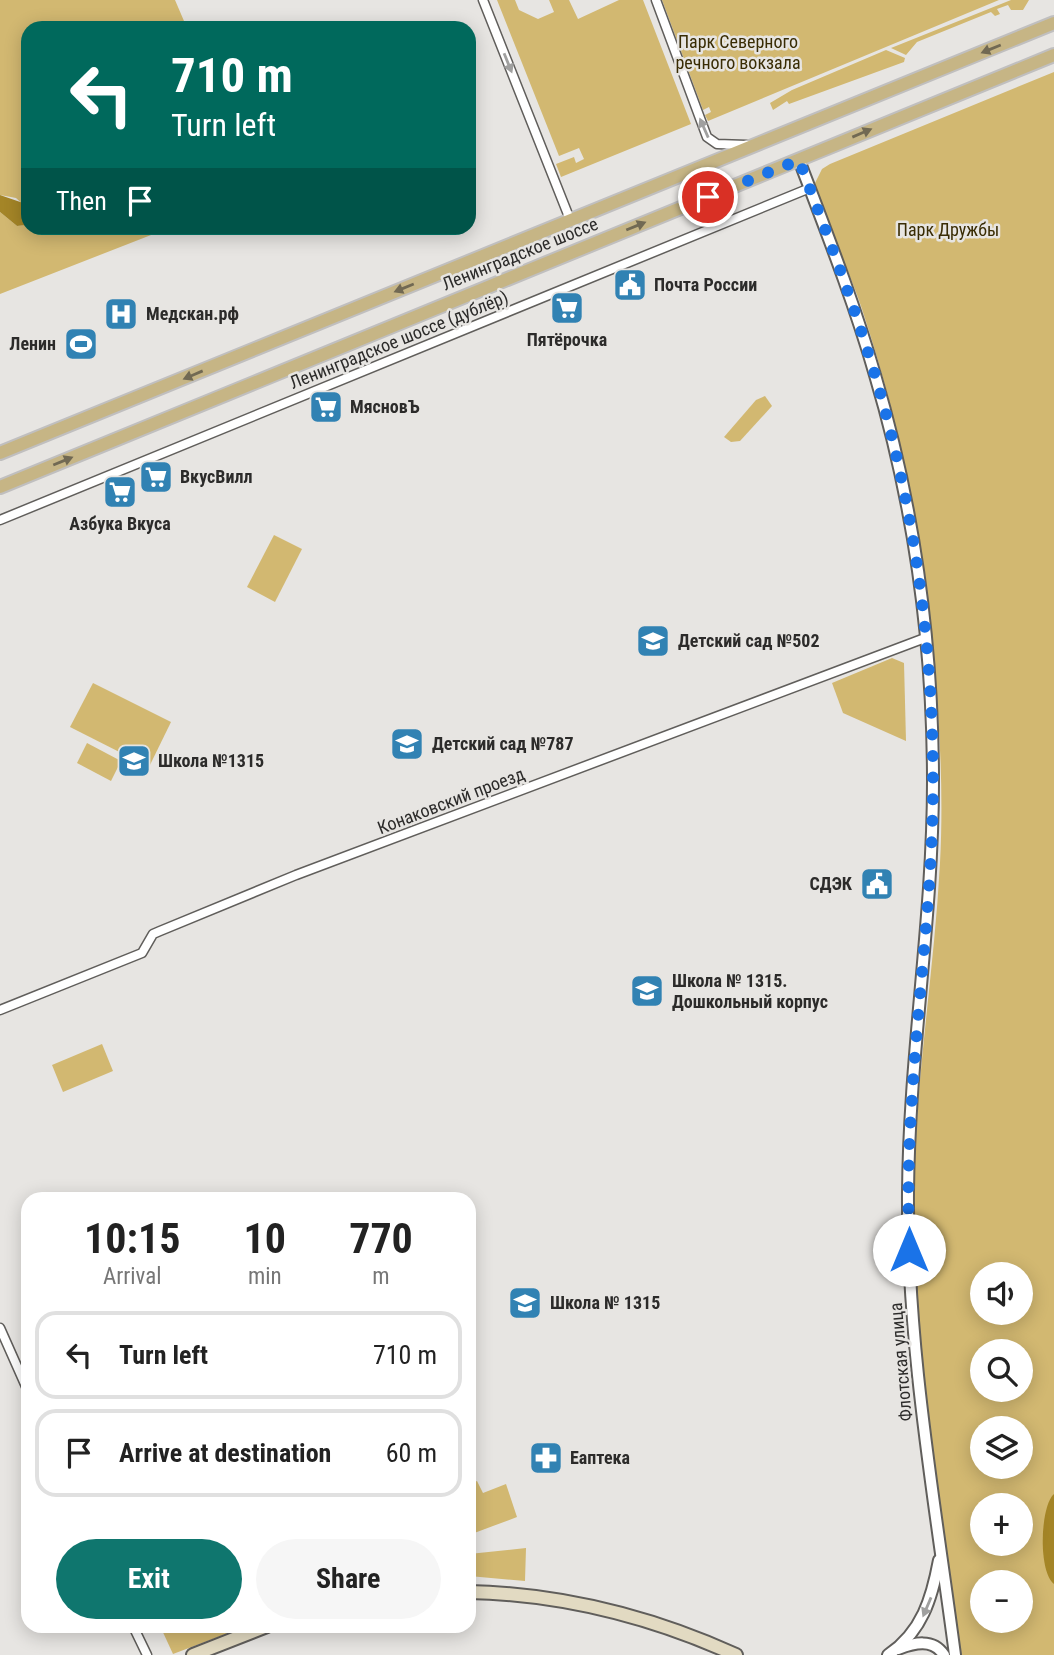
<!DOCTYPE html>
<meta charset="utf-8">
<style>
:root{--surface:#fff;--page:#f6f6f6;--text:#222;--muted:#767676;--line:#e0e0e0;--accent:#0f766e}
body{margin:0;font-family:"Roboto Condensed",sans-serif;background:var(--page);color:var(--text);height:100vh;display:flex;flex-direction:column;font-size:26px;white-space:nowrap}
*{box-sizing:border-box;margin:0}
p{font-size:23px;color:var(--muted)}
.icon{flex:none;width:38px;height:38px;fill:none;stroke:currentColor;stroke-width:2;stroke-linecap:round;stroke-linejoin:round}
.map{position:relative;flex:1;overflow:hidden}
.side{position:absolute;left:21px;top:1192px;width:455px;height:441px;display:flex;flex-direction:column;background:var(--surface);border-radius:21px;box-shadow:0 4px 18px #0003}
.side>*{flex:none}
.hud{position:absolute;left:21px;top:21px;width:455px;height:214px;border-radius:21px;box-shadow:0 4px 18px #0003;background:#00695c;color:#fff;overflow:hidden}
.fabs{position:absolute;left:970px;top:1262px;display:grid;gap:14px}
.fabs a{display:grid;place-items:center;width:63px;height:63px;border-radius:50%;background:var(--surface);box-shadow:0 4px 18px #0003;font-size:35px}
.pin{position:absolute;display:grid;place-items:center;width:60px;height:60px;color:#fff;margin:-30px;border:4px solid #fff;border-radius:50%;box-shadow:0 2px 7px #0007}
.me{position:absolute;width:77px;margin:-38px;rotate:0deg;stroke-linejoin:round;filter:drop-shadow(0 0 5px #0008)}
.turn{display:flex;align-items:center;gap:24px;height:147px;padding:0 35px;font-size:32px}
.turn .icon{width:91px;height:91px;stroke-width:2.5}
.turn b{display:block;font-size:49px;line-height:60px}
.then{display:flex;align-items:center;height:66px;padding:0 35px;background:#0003;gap:14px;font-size:26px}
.eta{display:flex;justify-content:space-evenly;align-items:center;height:119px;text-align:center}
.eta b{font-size:42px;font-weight:700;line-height:49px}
.action{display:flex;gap:14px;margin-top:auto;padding:14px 35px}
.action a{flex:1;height:80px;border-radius:42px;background:var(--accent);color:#fff;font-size:28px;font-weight:700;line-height:80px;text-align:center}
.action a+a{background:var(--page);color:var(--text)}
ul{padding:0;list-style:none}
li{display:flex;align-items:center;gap:21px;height:88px;margin:0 14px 10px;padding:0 21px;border:4px solid var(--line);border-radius:21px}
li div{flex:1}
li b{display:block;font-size:26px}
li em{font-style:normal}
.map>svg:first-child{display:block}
</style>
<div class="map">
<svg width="1054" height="1655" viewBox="0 0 1054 1655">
<rect width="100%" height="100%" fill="#e7e5e2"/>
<g fill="#d2b871" fill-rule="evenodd">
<path d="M0,0H175L187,28H28V209L16,198L0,195Z"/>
<path d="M497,0H515L519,10L538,19L554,12L549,0H569L578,19L619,0H643L691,124L561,177L556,164L574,157L576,163L584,159L579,148L559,156Z"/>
<path d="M662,0H999L708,121L705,115L711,112L709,107L703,110Z"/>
<path d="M1011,0H1029L1023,10H1011L1008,5L997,9L1000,14L995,16L991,12L917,42L906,55L891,48Z"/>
<path d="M886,50L905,58L904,62L789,104L787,101L773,110L770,103L792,90Z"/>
<path d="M1054,72V1655H959C939,1505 913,1352 914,1200C914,1087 934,976 940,863C944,789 939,713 932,639C922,527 897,416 862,309C848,267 826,225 815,183L822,169L830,164ZM982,1274H1020V1312H982ZM982,1351H1020V1390H982ZM982,1428H1020V1466H982ZM982,1505H1020V1544H982ZM982,1582H1020V1620H982Z"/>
<path d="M0,212L17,226L25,225L28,218V228H169L0,294Z"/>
<path d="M765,396L772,406L740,441L731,442L724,437L756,400Z"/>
<path d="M274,535L302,549L275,602L247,587Z"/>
<path d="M892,658L904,663L906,741L843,713L832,683Z"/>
<path d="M93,683L171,722L149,767L70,727Z"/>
<path d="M87,743L121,761L111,781L77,763Z"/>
<path d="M102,1044L113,1071L63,1092L52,1065Z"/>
<path d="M477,1481L483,1493L506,1484L517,1517L469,1535V1484Z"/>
<path d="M526,1548L525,1581L469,1576V1554Z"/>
<path d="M167,1626H247L173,1654L161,1628Z"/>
</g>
<g fill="#a48527">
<path d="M0,195L26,204V225L17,226L0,212Z"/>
<path d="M1054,1494V1584C1038,1572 1040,1506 1054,1494Z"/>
</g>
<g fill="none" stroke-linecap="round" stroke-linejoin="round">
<defs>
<g id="minor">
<path d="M483,0L571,222"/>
<path d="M656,0L707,137L717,144L747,145"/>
<path d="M0,520L810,188"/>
<path d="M0,1010L142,953L153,934L160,931L296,875L925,638"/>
<path d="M0,1328L28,1391"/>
<path d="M133,1626L147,1655"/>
</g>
<g id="tertiary">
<path d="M799,160C826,231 854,302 875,375C914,506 933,645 933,782C933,919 909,1055 908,1193C907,1348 935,1502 955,1655"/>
<path d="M898,1649C914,1643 933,1638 944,1655"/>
<path d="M888,1655C922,1632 932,1598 939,1560"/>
</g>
<g id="secondary">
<path d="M469,1592C562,1594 652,1617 736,1655"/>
<path d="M193,1655L267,1626"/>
</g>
<g id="primary">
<path d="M0,453L1054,23"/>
<path d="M0,487L1054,55"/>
</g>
</defs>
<use href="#minor" stroke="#605e5b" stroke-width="11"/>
<use href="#tertiary" stroke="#605e5b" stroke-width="14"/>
<use href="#secondary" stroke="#605e5b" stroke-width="16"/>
<use href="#primary" stroke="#c0bfbf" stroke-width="16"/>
<use href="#minor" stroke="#fff" stroke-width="8"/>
<use href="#tertiary" stroke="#fff" stroke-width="10"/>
<use href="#secondary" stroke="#e2dac2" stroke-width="12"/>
<use href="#primary" stroke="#c6b585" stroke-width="12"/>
</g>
<defs><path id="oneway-solid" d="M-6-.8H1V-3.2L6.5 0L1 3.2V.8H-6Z" transform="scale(1.75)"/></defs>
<g fill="#716953">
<use href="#oneway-solid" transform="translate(991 49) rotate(158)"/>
<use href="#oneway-solid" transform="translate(862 133) rotate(-23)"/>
<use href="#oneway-solid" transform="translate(636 226) rotate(-22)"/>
<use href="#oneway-solid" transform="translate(404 288) rotate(158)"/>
<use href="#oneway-solid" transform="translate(193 375) rotate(157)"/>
<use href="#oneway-solid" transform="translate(63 461) rotate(-22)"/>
</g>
<g fill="#a0a09f">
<use href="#oneway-solid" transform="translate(508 63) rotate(68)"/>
<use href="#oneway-solid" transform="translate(704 128) rotate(-114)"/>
<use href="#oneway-solid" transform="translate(927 1607) rotate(113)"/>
</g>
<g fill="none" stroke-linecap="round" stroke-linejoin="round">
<path stroke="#1a73e8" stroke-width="12" stroke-dasharray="0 21.6" d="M708,197L799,160C826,231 853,302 875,375C914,506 933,646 933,782C933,889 918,994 912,1099C908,1150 908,1200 909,1250"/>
</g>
<defs>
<symbol id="civic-square" viewBox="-11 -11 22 22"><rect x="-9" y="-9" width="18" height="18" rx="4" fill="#3182b3" stroke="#e7e5e2"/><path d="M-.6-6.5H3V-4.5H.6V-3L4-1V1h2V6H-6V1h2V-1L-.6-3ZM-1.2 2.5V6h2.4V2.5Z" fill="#fff"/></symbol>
<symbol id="supermarket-square" viewBox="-11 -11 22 22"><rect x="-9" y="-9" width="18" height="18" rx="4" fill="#3182b3" stroke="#e7e5e2"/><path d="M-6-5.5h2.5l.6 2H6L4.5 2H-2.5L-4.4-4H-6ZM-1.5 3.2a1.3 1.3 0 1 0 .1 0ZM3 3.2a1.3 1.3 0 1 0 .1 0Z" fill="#fff"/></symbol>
<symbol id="hospital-square" viewBox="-11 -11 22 22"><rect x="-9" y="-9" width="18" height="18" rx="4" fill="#3182b3" stroke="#e7e5e2"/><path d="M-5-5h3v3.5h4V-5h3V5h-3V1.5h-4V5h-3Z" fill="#fff"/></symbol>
<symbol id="stadium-square" viewBox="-11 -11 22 22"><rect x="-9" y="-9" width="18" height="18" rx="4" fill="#3182b3" stroke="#e7e5e2"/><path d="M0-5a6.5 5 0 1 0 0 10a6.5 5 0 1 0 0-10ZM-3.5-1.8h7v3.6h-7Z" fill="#fff"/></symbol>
<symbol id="school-square" viewBox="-11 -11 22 22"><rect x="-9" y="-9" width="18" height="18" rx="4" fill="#3182b3" stroke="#e7e5e2"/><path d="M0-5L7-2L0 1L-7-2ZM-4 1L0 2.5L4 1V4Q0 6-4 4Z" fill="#fff"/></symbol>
<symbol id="pharmacy-square" viewBox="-11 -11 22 22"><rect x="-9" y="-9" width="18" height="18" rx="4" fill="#3182b3" stroke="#e7e5e2"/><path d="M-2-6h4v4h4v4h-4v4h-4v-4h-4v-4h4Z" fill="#fff"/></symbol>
</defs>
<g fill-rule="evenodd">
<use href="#civic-square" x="611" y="266" width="38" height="38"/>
<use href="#supermarket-square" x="548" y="289" width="38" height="38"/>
<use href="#hospital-square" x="102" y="295" width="38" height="38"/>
<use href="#stadium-square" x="62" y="325" width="38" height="38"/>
<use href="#supermarket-square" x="307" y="388" width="38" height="38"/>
<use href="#supermarket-square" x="137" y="458" width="38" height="38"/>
<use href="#supermarket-square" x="101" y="473" width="38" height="38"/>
<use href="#school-square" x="634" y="622" width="38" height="38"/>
<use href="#school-square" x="388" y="725" width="38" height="38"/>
<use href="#school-square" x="115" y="742" width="38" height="38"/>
<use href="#civic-square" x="858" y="865" width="38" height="38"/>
<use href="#school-square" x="628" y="972" width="38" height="38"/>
<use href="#school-square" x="506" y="1284" width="38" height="38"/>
<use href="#pharmacy-square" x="527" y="1439" width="38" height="38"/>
</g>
<g text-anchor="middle" stroke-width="5" stroke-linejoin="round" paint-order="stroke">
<g font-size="18" fill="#392c04" stroke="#e7e5e2">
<text x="738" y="48">Парк Северного<tspan x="738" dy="21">речного вокзала</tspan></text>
<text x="948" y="236">Парк Дружбы</text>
</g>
<g font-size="18" fill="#2c2b2a" stroke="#e7e5e2">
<text transform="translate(520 254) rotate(-22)" y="6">Ленинградское шоссе</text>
<text transform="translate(399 340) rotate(-22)" y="6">Ленинградское шоссе (дублёр)</text>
<text transform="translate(451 801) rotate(-21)" y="6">Конаковский проезд</text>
<text transform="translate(901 1362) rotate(-95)" y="6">Флотская улица</text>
</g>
<g font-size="18" font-weight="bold" fill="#2c2b2a" stroke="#e7e5e2" text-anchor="start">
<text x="654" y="291">Почта России</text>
<text x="146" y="320">Медскан.рф</text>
<text x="567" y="346" text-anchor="middle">Пятёрочка</text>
<text x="56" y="350" text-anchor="end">Ленин</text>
<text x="350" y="413">МясновЪ</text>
<text x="180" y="483">ВкусВилл</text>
<text x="120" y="530" text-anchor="middle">Азбука Вкуса</text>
<text x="678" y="647">Детский сад №502</text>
<text x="432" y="750">Детский сад №787</text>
<text x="158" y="767">Школа №1315</text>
<text x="852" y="890" text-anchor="end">СДЭК</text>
<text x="672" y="987">Школа № 1315.<tspan x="672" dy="21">Дошкольный корпус</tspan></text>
<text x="550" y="1309">Школа № 1315</text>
<text x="570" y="1464">Еаптека</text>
</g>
</g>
</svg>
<div class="fabs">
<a><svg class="icon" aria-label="sound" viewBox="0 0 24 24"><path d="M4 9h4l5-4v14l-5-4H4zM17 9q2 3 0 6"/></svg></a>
<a><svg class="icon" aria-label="search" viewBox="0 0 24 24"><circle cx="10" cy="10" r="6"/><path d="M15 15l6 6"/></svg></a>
<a><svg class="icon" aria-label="layers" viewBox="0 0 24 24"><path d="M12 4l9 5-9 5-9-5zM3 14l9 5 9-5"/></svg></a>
<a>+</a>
<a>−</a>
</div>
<div class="pin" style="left:708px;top:197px;background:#d93025"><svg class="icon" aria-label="arrive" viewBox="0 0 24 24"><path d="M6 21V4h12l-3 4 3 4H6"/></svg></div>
<svg class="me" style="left:909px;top:1250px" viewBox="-20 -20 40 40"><circle r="19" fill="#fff"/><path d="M0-13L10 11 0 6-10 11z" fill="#1a73e8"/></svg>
<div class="hud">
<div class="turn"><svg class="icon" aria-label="left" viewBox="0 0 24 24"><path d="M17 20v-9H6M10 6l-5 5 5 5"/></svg><div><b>710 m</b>Turn left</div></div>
<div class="then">Then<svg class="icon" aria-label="arrive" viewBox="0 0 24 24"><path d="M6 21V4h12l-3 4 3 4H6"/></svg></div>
</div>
<section class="side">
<div class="eta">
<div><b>10:15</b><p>Arrival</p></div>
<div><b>10</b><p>min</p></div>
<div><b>770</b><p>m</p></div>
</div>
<ul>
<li><svg class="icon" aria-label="left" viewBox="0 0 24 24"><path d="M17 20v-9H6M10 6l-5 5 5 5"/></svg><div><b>Turn left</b></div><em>710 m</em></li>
<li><svg class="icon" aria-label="arrive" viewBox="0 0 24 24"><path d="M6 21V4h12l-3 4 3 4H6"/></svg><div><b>Arrive at destination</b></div><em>60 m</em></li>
</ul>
<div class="action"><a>Exit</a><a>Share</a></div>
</section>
</div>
